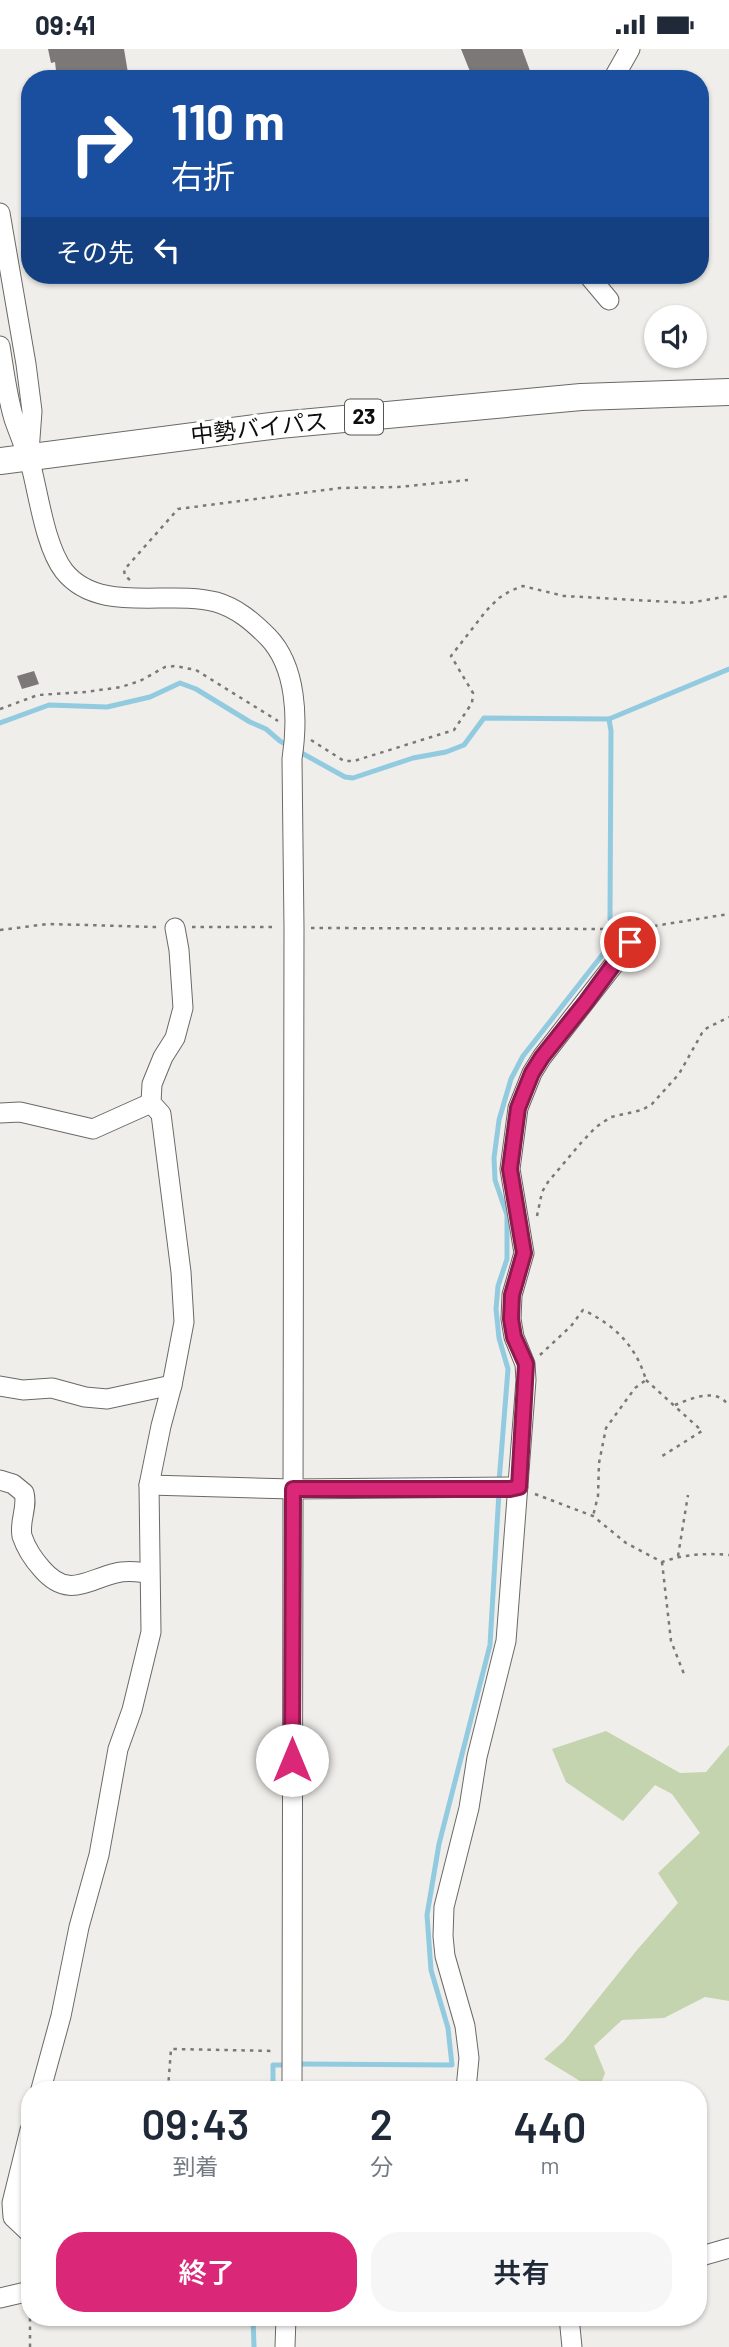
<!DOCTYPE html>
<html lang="ja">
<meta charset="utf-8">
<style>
:root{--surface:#fff;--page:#f6f6f7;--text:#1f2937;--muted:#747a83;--accent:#db2777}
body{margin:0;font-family:Barlow,"Noto Sans JP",sans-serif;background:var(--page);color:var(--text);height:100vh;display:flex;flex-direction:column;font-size:26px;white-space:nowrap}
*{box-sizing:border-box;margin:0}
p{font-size:23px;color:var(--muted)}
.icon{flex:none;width:38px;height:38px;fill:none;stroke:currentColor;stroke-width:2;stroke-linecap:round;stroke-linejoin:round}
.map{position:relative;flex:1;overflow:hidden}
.drawer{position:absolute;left:21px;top:2032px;width:686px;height:245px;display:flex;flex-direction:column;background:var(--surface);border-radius:28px;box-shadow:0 2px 5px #0004}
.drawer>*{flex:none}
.guide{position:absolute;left:21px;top:21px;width:688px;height:214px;border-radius:28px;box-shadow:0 2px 5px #0004;background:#1a4fa0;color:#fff;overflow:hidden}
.fabs{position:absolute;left:644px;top:256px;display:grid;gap:14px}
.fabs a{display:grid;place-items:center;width:63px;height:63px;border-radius:50%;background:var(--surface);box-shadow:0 2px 5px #0004;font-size:35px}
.pin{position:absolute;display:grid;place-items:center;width:60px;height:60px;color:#fff;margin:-30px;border:4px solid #fff;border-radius:50%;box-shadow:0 2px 7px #0007}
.me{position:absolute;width:77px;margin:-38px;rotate:0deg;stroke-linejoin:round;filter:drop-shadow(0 0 5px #0008)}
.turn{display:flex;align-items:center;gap:24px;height:147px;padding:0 35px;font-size:32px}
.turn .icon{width:91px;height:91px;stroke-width:2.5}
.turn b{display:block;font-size:49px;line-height:60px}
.then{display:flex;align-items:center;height:66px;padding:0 35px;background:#0003;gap:14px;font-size:26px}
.eta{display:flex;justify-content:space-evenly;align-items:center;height:119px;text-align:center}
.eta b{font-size:42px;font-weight:600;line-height:49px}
.button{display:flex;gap:14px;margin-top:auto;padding:14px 35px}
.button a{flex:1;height:80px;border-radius:28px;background:var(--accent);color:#fff;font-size:28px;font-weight:600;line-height:80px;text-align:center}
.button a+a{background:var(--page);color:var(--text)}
.status{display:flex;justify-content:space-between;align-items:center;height:49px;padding:0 35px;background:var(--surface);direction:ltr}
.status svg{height:19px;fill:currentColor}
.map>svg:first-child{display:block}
</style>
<div class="status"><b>09:41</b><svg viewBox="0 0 49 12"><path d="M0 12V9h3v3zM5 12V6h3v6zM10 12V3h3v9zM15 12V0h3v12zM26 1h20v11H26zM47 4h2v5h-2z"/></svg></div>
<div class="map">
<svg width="729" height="2298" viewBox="0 0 729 2298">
<rect width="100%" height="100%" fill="#f0eeea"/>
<path fill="#c4d4ae" d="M606,1682L680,1724L706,1723L729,1696V1952L705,1948L664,1969L622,1971L594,1997L605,2024L599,2040H593L544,2010L564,1992L637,1901L678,1854L658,1824L700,1784L672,1745L655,1736L623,1772L566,1733L552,1700Z"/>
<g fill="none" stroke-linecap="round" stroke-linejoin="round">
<g stroke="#92cbe0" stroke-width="5">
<path d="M609,670L611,682L610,870"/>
<path d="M0,674L49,656L107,658L150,648L180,634L196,640L250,673L266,680L280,692L345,728L353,729L413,709L446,703L464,696L484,669L609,670L729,620"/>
<path d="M499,1433L508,1320L499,1289L496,1260L498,1237L507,1210V1166L495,1131L494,1109L499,1071L511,1030L523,1007L610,896"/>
<path d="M302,2015L452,2016L448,1979L431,1921L427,1866L439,1795L490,1596L499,1443"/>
<path d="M273,2040V2016H285"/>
<path d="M253,2268L254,2298"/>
</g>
</g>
<g fill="#7c7877">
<path d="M48,0H124L129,30H57L55,13L51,14Z"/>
<path d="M461,0H522L533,30H473Z"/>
<path d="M34,622L39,635L22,640L17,627Z"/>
</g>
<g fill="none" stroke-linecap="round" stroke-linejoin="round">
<defs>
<g id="minor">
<path d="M613,30L630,0"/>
<path d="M0,164L26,315L32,362L29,403"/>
<path d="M588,226L609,251"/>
<path d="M0,297C4,321 7,347 14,370C20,387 27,403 32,421C39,449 46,499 64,522C99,566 168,540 216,553C237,559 253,573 268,588C297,618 298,671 292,710L294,879L292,2040"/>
<path d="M0,1064L20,1063L93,1080L151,1054"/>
<path d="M0,1337L23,1341L52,1339L85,1348L107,1350L172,1336"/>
<path d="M0,1431L13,1435L24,1444C28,1458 19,1472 22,1487C26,1499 33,1510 42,1520C68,1550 86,1531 116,1524C127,1521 138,1523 149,1524"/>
<path d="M149,1436L293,1440L518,1438"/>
<path d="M41,2040L61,1967L79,1878L99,1806L118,1700L132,1661L151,1583L149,1436L161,1377L172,1336L184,1273L181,1223L161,1065L151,1054L152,1035L163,1008L175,989L183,959L179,901L175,879"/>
<path d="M466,2040L469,2009L465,1977L445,1907L443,1887L444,1858L469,1759L477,1708L506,1592L526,1331L525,1315L514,1288L511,1270L512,1246L524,1204L510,1120L518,1059L532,1024L542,1008L622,905L637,880"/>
<path d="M30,2081L12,2154L13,2168L30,2184"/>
<path d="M698,2208L729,2199"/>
<path d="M0,2249L30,2242"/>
<path d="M569,2268L572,2298"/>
<path d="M285,2298L286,2268"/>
</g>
<path id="highway" d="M0,412L279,376L581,348L729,343"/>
</defs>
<use href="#minor" stroke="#6b6966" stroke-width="21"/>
<use href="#highway" stroke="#6b6966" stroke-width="28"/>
<g stroke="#7a7976" stroke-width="2.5" stroke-dasharray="3.5 5" stroke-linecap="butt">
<path d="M130,531L125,527L124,521L178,460L340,439L398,438L468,431"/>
<path d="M0,660L38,646L86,643L121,638L140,632L165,618L175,617L196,621L278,672"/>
<path d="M311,691L344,712H354L454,681L472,654L473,644L451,607L486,562L499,549L510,542L523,537L564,547L689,554L729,547"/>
<path d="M654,877L729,865"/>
<path d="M192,878H276"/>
<path d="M311,879L616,880"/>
<path d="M0,881L48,875L157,878"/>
<path d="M537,1167L542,1143L548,1133L580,1095L596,1078L611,1068L642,1061L652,1055L679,1025L702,984L707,979L729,968"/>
<path d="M540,1306L571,1277L583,1261C615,1276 636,1297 646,1331L635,1339L606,1379L599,1414L598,1447L593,1467"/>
<path d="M646,1331L702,1382L659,1409"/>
<path d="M675,1356C693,1349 716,1338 729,1357"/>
<path d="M535,1445L593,1467L626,1494L662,1513C685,1505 705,1504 729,1506"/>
<path d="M678,1507L688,1446"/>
<path d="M662,1513L671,1592L684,1625"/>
<path d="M168,2040L171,2000L275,2002"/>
<path d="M30,2298V2268"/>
</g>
<use href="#minor" stroke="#fff" stroke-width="19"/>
<use href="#highway" stroke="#fff" stroke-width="26"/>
</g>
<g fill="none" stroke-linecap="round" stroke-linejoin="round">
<defs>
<path id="route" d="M292,1711L293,1440H510L519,1438L526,1315L514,1288L511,1270L512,1246L524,1204L510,1120L518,1059L532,1024L542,1008L586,953L630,893"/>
</defs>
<use href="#route" stroke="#8e194d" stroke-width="18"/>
<use href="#route" stroke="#db2777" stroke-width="12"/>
</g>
<g text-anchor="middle" stroke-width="7" stroke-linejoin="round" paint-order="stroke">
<rect fill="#fff" stroke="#565655" stroke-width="2" x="345" y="350.5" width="38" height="35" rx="5"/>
<g font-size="21" font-weight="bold" fill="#0e0e0c">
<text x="364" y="375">23</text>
</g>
<g font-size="23" fill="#0e0e0c" stroke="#fff">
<text transform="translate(259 379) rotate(-6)" y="8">中勢バイパス</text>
</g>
</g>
</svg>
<div class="fabs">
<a><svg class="icon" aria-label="sound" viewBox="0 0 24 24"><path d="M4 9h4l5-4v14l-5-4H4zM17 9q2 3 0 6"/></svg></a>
</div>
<div class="pin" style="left:630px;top:893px;background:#d93025"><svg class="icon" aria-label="arrive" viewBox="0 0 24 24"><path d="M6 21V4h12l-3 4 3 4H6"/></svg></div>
<svg class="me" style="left:292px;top:1711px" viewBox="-20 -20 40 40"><circle r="19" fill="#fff"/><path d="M0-13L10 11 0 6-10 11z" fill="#db2777"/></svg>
<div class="guide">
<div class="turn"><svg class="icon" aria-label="right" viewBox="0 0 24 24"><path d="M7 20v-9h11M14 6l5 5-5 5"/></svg><div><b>110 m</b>右折</div></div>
<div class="then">その先<svg class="icon" aria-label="left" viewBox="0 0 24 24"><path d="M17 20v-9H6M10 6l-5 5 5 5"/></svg></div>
</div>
<section class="drawer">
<div class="eta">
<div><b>09:43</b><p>到着</p></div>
<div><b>2</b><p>分</p></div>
<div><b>440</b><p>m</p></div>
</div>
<div class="button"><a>終了</a><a>共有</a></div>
</section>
</div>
